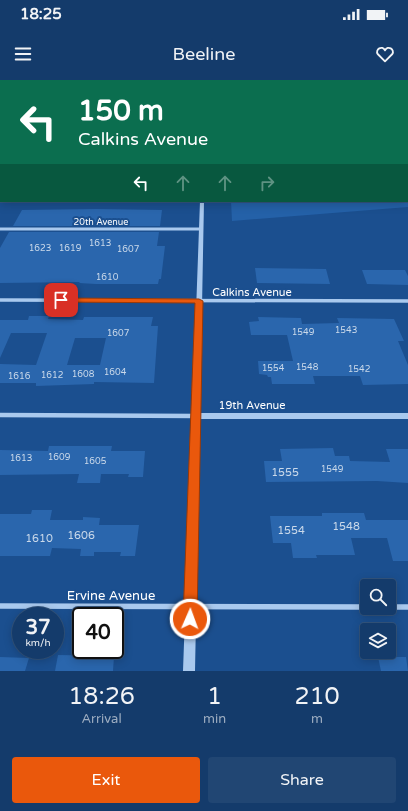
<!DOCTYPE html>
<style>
:root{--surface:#143b6b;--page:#214673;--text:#f1f3f6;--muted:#9dadc1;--line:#33557e;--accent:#ea580c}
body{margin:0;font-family:"Varela Round",sans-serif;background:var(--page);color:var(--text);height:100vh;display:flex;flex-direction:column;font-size:15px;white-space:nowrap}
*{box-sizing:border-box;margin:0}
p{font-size:13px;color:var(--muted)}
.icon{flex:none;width:22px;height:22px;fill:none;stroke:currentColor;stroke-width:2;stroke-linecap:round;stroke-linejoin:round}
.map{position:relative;height:591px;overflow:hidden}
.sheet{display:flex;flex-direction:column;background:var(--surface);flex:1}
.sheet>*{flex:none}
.hud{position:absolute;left:0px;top:0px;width:408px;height:122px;box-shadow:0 2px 10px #0003,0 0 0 1px var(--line);background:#0b6e4f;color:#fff;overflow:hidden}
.controls{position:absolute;left:360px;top:499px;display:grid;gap:8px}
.controls a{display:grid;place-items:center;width:36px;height:36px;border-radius:4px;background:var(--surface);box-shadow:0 2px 10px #0003,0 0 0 1px var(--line);font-size:20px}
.speed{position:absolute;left:12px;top:527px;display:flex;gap:8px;font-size:20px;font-weight:700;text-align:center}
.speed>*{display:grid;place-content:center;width:52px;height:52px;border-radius:50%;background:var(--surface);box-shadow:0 2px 10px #0003,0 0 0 1px var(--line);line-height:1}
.speed small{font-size:10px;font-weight:400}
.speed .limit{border:2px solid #111;border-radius:6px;background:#fff;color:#111}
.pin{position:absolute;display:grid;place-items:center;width:34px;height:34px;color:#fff;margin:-17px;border-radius:8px;box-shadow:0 2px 6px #0006}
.me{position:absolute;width:44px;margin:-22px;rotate:2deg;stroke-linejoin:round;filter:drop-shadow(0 0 3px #0008)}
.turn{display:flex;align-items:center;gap:14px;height:84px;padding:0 12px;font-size:18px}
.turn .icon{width:52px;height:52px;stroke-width:2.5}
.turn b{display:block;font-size:28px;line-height:34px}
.lanes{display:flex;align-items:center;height:38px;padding:0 12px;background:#0003;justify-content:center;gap:20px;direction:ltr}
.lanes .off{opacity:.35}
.eta{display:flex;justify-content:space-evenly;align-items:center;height:68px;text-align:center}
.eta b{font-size:24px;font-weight:600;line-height:28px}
.primary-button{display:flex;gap:8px;margin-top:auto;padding:8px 12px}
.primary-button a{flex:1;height:46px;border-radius:4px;background:var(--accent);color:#fff;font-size:16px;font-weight:600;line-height:46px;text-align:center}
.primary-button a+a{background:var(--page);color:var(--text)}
.status{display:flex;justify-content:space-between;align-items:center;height:28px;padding:0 20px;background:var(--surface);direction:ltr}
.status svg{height:11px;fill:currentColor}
header{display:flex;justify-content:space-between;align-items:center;height:52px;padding:0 12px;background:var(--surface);font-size:18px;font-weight:600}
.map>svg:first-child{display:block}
</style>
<div class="status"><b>18:25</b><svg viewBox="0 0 49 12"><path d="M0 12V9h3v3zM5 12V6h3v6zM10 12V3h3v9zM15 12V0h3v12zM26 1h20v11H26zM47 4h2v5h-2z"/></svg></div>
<header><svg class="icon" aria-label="menu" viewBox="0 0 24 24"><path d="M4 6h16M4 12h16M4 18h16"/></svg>Beeline<svg class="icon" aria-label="heart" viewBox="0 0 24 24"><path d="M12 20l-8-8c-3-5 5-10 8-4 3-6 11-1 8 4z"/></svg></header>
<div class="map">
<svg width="408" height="591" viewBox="0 0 408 591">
<rect width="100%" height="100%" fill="#1b4f8f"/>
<path fill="#2461a8" d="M407,82L408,127L232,141L231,121H407Z"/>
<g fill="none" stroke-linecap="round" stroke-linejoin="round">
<g fill="#123a6d" fill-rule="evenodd">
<rect x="0" y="66" width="1" height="6"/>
<rect x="407" y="67" width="1" height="6"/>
</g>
</g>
<g fill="#2a66ad" fill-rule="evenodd">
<path d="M96,129L162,130L160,146H13L22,130Z"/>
<path d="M9,152H159L157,166H165L161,199H159L158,204H96L79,203L80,202L0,203V168Z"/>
<path d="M255,188L326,189L330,204L257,203Z"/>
<path d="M362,190H405L408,196V205L367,204Z"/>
<path d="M29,236H49L48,239L83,240L84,237H153L151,246H158L154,303L94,302V304L36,306V303H0V284L36,285L47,253H11L0,278V240H28ZM75,258H106L100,285H67Z"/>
<path d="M258,237L301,238L302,244L339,243L337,238L394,239L404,261H398L408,285V304L363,305L360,296H313L315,304H272L271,297H268L267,295L259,294L258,281H293L287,255H251L249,242L259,241Z"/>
<path d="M49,366H112L111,371H145L143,397H128L129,394H101L100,403H77L79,394L0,395V370L48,371Z"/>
<path d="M333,368L335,376H349L350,381L390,382L386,369H408V403L377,401L266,402L264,381H282L280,369Z"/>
<path d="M32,430H52L50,440H83V437L100,438L99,445H139L135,476H120L121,472H94V476H80L81,469L52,468L50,476H0V434H31Z"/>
<path d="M322,433H364L366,440H408V481H393L387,458H351L355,475H316L317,478H293L291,463H273L270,436H322Z"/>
<path d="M58,575L114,576L113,591H55Z"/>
<path d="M0,577L29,578L25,591H0Z"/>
<path d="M378,577H406L408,591H381Z"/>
</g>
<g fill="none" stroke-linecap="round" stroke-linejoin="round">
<g stroke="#a9c9ee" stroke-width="1.5">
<path d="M273,0L275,1"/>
<path d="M354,0L357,1"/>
<path d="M259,1L267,0"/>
</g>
<path stroke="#a9c9ee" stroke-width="3" d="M0,149H201"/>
<path stroke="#a9c9ee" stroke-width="3.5" d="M0,220L408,221"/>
<path stroke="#a9c9ee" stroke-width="4.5" d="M0,335L196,336"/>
<g stroke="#a9c9ee" stroke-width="5.5">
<path d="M0,526L367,527"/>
<path d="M389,527H408"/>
</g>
<g fill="#a9c9ee" fill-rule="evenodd">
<rect x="200" y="0" width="2" height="1"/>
<rect x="0" y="60" width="1" height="2"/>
<rect x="407" y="61" width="1" height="2"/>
<rect x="0" y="76" width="1" height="2"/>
<rect x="407" y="76" width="1" height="2"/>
<path d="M200,121H204L200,333H408V339H200L195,591H183Z"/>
</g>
</g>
<path fill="#ea580c" stroke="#983908" d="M61,218L199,219L203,221L197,539L195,544L190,546L185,544L183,539L195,223L59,222V219Z"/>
<g text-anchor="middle" stroke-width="4" stroke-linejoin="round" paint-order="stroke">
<g font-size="9" fill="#fff" stroke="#1b4f8f">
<text x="101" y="145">20th Avenue</text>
</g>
<g font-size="9" fill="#cad9ea">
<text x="100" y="166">1613</text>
<text x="40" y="171">1623</text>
<text x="70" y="171">1619</text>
<text x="128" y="172">1607</text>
<text x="107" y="200">1610</text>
<text x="346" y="253">1543</text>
<text x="303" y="255">1549</text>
<text x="118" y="256">1607</text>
<text x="307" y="290">1548</text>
<text x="273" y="291">1554</text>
<text x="359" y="292">1542</text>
<text x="115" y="295">1604</text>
<text x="83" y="297">1608</text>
<text x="52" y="298">1612</text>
<text x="19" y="299">1616</text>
<text x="59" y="380">1609</text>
<text x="21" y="381">1613</text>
<text x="95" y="384">1605</text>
<text x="332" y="392">1549</text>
</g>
<g font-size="11" fill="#fff" stroke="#1b4f8f">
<text x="252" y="216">Calkins Avenue</text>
<text x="252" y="329">19th Avenue</text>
</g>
<g font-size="11" fill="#cad9ea">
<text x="285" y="396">1555</text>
<text x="346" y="450">1548</text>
<text x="291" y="454">1554</text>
<text x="81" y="459">1606</text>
<text x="39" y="462">1610</text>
</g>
<g font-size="13" fill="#fff" stroke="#1b4f8f">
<text x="111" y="520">Ervine Avenue</text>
</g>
</g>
</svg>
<div class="controls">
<a><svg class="icon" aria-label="search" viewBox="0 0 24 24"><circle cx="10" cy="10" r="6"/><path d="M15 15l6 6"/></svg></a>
<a><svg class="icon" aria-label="layers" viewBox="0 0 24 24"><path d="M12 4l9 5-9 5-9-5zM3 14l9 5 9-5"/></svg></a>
</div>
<div class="speed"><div>37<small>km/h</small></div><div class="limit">40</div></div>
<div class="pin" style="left:61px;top:220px;background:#d93025"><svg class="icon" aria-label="arrive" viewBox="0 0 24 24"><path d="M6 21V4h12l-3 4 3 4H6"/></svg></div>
<svg class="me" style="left:190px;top:539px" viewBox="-20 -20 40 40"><circle r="17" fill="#ea580c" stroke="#fff" stroke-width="3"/><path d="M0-11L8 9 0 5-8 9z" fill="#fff"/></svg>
<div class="hud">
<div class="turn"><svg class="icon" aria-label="left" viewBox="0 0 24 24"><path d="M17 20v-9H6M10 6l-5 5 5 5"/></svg><div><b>150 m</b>Calkins Avenue</div></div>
<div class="lanes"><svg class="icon" aria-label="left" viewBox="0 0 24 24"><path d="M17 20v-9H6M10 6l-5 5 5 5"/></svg><svg class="icon off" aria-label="ahead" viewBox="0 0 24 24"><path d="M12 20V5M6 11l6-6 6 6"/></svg><svg class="icon off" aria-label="ahead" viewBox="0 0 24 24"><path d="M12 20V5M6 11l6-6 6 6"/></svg><svg class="icon off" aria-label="right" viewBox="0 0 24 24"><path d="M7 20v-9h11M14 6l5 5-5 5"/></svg></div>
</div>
</div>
<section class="sheet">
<div class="eta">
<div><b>18:26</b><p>Arrival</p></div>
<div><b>1</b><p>min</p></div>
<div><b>210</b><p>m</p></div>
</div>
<div class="primary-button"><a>Exit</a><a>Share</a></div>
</section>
